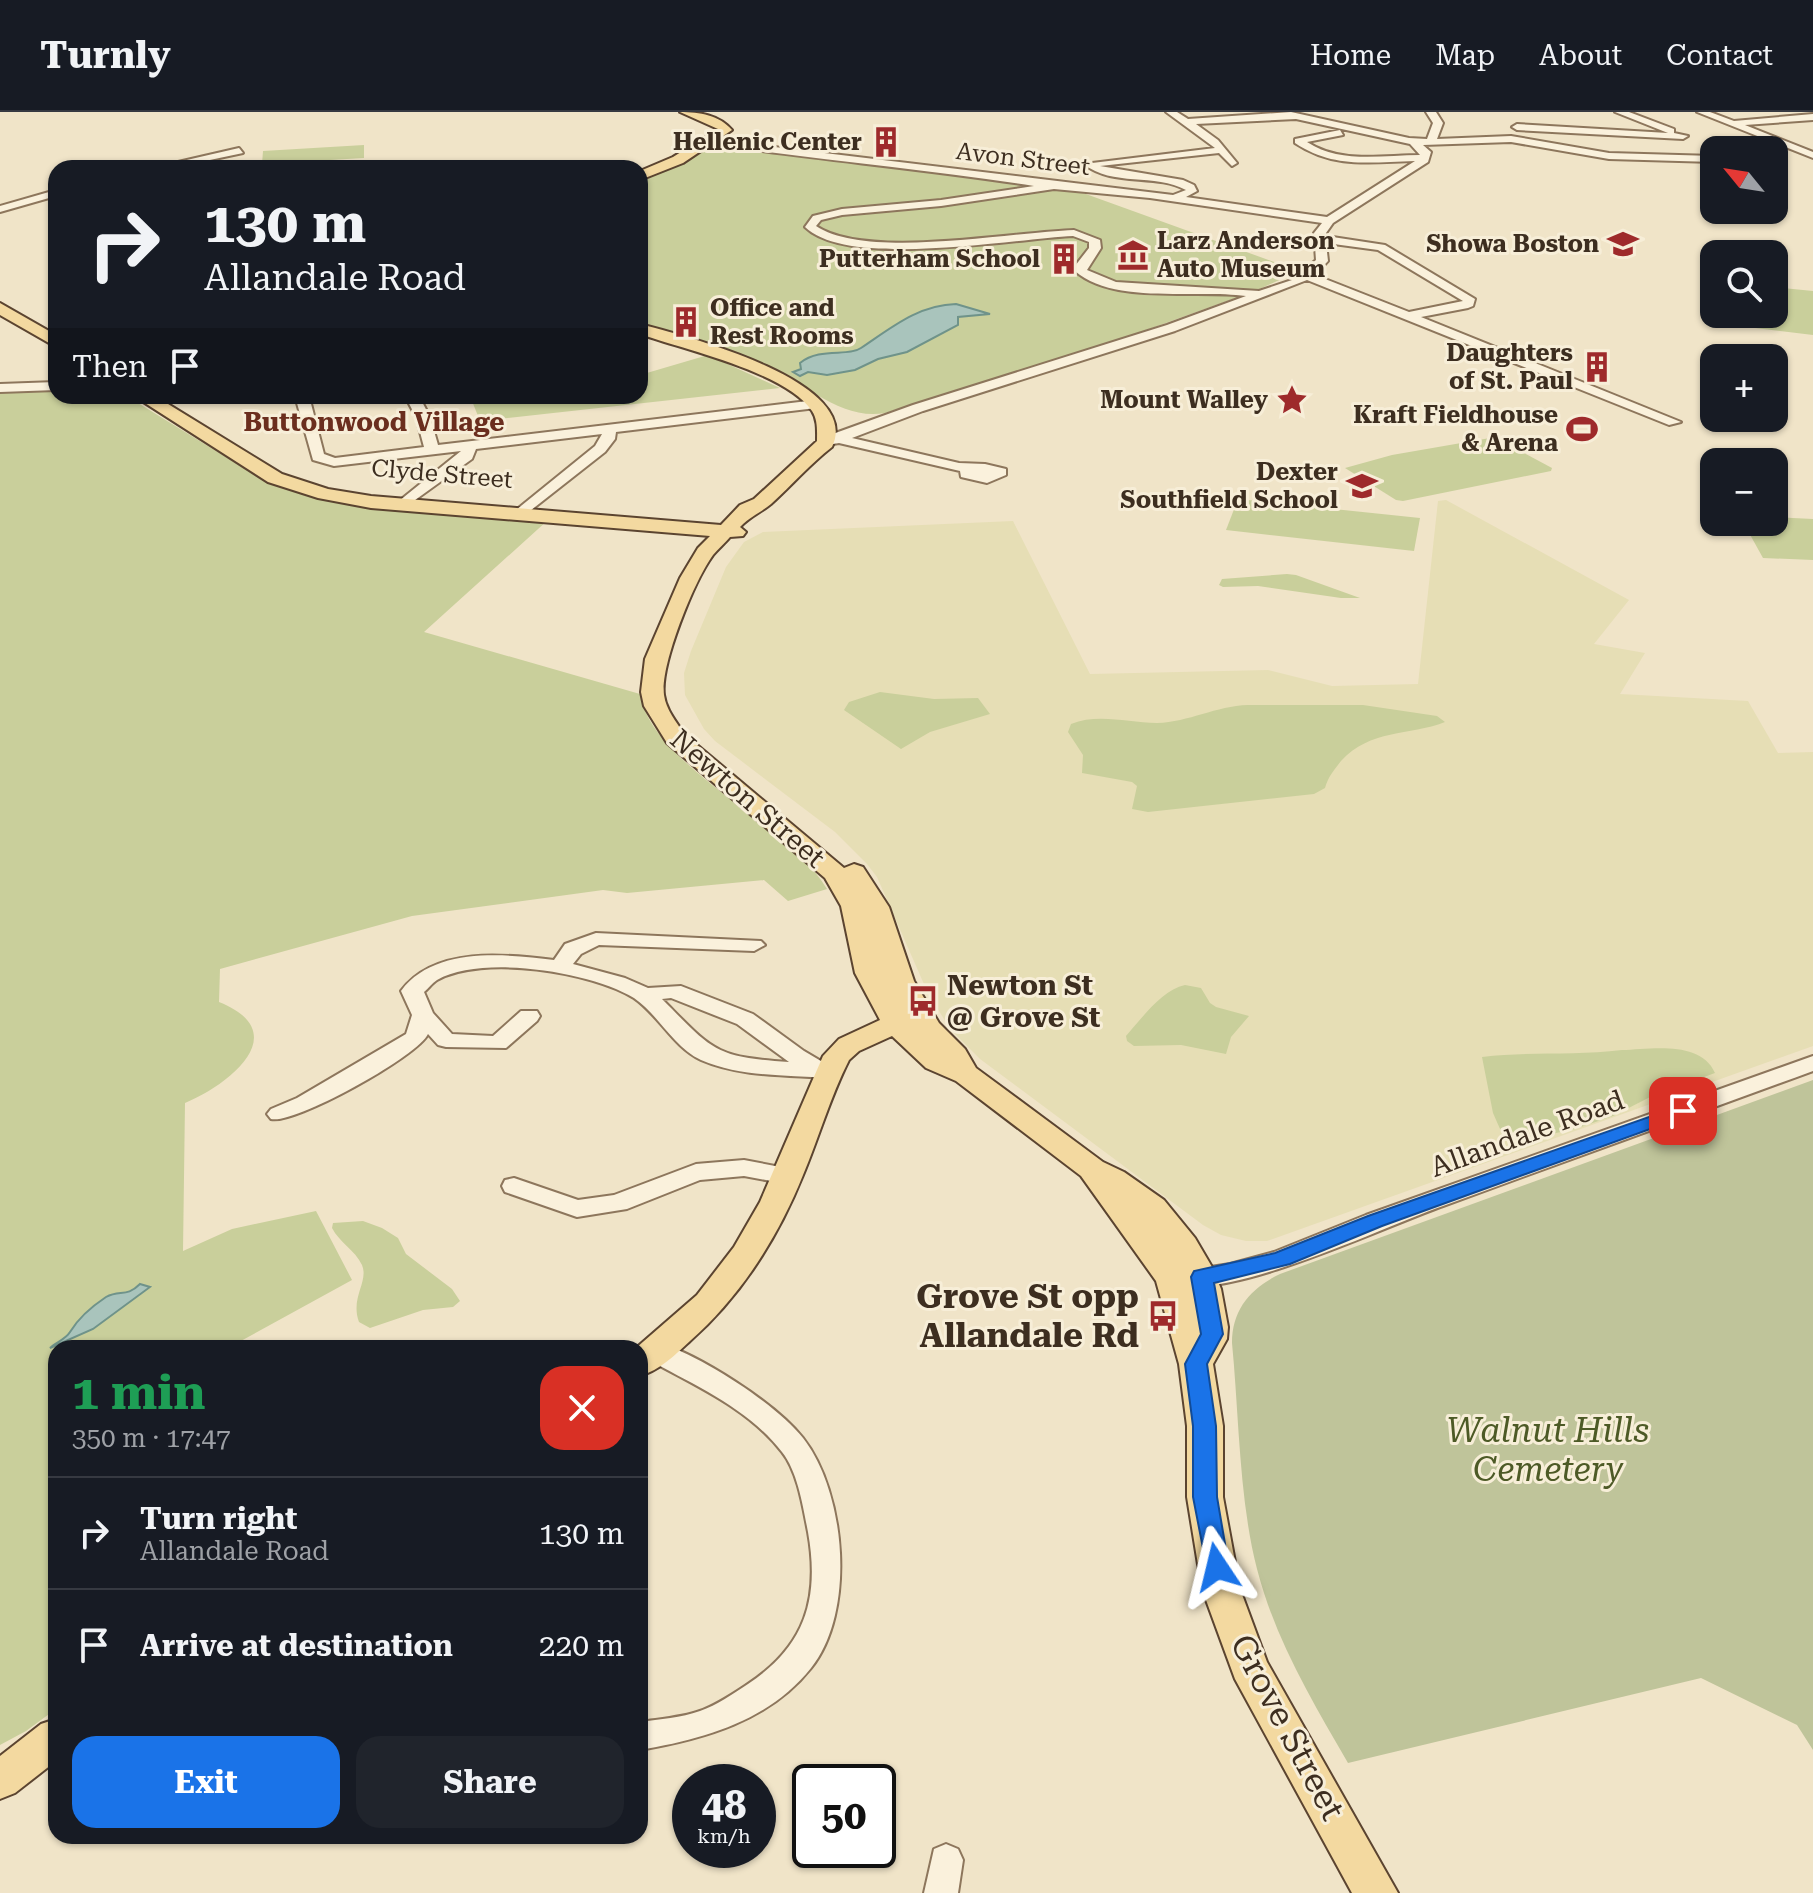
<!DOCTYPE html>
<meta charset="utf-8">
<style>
:root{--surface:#171b24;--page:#20242c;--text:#f1f3f6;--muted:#9ea1a6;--line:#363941;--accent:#1a73e8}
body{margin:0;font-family:"Roboto Serif",serif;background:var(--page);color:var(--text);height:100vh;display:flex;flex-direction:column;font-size:30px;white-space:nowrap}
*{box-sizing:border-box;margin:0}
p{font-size:26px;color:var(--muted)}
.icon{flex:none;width:44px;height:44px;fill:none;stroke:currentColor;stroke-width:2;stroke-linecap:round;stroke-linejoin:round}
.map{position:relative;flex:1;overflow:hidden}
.side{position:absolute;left:48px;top:1228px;width:600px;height:504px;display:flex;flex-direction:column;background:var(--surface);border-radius:24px;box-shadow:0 2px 6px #0004}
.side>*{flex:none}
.guide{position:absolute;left:48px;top:48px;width:600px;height:244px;border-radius:24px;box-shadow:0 2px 6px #0004;background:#171b24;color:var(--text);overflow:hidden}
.needle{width:52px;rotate:300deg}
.controls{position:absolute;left:1700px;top:24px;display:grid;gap:16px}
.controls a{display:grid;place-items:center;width:88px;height:88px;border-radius:16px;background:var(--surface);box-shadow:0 2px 6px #0004;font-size:40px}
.speed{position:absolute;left:672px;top:1652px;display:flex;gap:16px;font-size:40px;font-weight:700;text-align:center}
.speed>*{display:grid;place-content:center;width:104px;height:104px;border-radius:50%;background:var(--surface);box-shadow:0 2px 6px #0004;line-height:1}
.speed small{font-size:20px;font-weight:400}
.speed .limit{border:4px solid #111;border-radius:12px;background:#fff;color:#111}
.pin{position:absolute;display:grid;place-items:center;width:68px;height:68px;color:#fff;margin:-34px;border-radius:16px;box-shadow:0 4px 12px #0006}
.me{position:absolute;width:88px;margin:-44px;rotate:350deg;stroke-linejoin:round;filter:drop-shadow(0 0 6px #0008)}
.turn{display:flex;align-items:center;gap:28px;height:168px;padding:0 24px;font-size:36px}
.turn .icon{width:104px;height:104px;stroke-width:2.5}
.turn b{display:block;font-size:56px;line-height:68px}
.then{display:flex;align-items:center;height:76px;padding:0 24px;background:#0003;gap:16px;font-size:30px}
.round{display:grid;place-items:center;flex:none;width:84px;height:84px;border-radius:24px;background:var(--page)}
.summary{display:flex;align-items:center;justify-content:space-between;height:136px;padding:0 24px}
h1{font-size:48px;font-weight:700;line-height:60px;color:#1e9e55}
.primary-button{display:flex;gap:16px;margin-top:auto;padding:16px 24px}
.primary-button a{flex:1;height:92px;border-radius:24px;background:var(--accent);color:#fff;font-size:32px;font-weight:700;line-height:92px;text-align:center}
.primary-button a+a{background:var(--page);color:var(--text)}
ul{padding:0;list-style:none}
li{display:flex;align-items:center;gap:24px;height:112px;padding:0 24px;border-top:2px solid var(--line)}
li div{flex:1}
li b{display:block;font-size:30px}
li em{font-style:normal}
header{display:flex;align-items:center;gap:48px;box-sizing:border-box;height:112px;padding:0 40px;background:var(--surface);border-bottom:2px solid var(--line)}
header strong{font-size:38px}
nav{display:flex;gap:44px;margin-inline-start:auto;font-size:28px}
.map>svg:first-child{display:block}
</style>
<header>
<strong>Turnly</strong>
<nav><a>Home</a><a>Map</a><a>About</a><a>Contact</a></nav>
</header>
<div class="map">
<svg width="1813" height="1781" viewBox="0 0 1813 1781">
<rect width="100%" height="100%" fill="#f0e4c8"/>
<path fill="#e6deb5" d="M1446,388L1629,488L1594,532L1645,541L1620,582L1748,589L1778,641L1813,640V934L1267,1129H1246L1221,1123L1203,1113L980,947L950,917L927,879L877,765L867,752L835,720L715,629L704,617L685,583L684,561L691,539L726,455L744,430L763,420L1013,409L1090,562L1268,558L1332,574L1418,572L1438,389Z"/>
<g fill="#c9cf9b">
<path d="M713,32L1072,77L1299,159L1255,179L1124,226L885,301C840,309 804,269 765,254C724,237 681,227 640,210V67Z"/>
<path d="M364,33V46L262,52L263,39Z"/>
<path d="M1774,175L1813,179V223L1730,213L1734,202H1774Z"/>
<path d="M708,243L780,276L480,309L470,284H640V263Z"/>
<path d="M56,278V284H117L138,291L255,363L306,384L362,394L548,408L424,520L640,582C652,654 787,710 827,777L788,789L764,768L627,781L603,778L412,804L220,857L219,890C296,921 228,973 185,991L183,1139L232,1117L316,1099L352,1168L228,1236H56V1597L26,1619L0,1633V280Z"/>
<path d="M1490,326L1498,327L1552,356L1551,359L1403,389L1396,388L1345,356L1392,343Z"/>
<path d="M1238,387L1420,406L1414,439L1226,418Z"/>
<path d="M1774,405L1813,407V448L1763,446L1743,410H1774Z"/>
<path d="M1287,462L1296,463L1360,486H1341L1258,474L1223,475L1219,473L1222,467Z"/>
<path d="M880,580L934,587L978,586L990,602L930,620L901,637L844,598L849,590Z"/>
<path d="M1248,593H1363L1437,604L1445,610C1409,624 1370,617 1341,649C1334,658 1328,665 1325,676L1314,682L1148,700L1132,697L1137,674L1132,670L1082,661L1083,643L1068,620L1071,612C1099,601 1128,611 1157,611C1189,610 1216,594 1248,593Z"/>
<path d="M1185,873L1201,876L1210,891L1216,895L1249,904L1231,925L1226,942L1181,933L1134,934L1127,929L1126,924C1142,906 1162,878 1185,873Z"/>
<path d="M1622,938C1651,937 1701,928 1715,961L1654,983L1613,1004L1575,1017L1513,1030L1504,1026L1493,1001L1482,945C1529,939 1575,944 1622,938Z"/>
<path d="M363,1109L382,1116L398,1126L406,1142L452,1177L460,1189L453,1195L423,1198L370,1216L359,1210C350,1185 369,1170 362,1153C355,1138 339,1130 332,1116L333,1111Z"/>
</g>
<path fill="#bfc49a" d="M1813,968V1638L1797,1613L1701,1566L1348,1651C1312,1589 1275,1527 1257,1457C1239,1388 1239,1302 1232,1231C1232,1197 1251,1176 1280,1162Z"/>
<g fill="#a9c4bc" stroke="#6f938a" stroke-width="2">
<path d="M956,192L990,202L958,205V213L907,240L878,247L855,258L827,263L808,260L800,264L793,260L801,257L800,251C820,235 848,245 861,236C891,216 918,193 956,192Z"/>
<path d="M140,1172L150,1175L93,1217L50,1236C55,1231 66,1227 70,1220C79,1205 91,1195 106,1185C120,1177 126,1186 140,1172Z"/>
</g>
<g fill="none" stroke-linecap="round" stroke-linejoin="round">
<defs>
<g id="minor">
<path d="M1166,0H1177L1188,7L1291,0L1409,26L1427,27L1433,11L1426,0H1436L1443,11L1437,27L1511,24L1609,41L1714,44V50L1609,47L1511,30L1423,33L1431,40L1428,50L1333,111L1326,121V124L1385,133L1475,187L1473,194L1468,196L1421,205L1681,310L1669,313L1307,168L1175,219L923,299L852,326L959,351L985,352L1006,357V363L987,371L961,365L960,359L839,331L821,334V328L830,323L913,293L1167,213L1246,184C1197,177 1113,193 1075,159V154L1089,136V130L1073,124C1012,127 848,157 805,115L813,104L842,97L941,88L1034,74C927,57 818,48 711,32L708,27L1173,83L1186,78C1155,61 1112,75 1084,52L1215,36ZM1296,7L1410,32L1420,43C1382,43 1340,52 1307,30L1343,23L1340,18L1295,27V31C1334,57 1370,50 1415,49L1327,105L1186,85L1197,79L1194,73L1183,68L1100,54L1219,41L1232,54L1237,51L1218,28L1196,12ZM1054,77L1150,86L1322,111L1314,121L1316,148L1292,168L1259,179L1116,170L1087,158L1101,136L1100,128L1074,118C1011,120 866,148 816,114L821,108L842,103L941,94ZM1326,131L1378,138L1463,189L1409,200L1315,163L1328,149Z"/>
<path d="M1615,0H1629L1674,17V21L1688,24L1683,27L1517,18L1512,15L1517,12L1668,21Z"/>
<path d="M1697,0H1710L1734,9L1813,2V8L1745,13L1813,40V46Z"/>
<path d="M239,36L243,41L172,56H152Z"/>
<path d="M56,78V84L0,100V94Z"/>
<path d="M56,270V278L0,280V272Z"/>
<path d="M167,284H190L155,295L148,291Z"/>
<path d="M295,284H309L324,342L335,346L424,335L416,305L405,284H419L430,305L438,333L816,288L823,292L816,296L616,320L615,327L605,340L521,406L516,404V398L595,334L602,322L476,337L472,347L404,396L399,395V389L461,339L334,354L313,348Z"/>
<path d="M596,821L761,829L765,833L754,839L599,833L581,842L573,852L625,866L648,876L681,874L753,902L804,939L826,952L836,954L839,959L836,964L828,966C786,963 740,965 701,948C673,935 659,903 634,886C592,860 482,842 437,868C432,871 428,877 424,880L433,901L452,922L493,924L521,899H537L540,904L537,909L506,936L446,935L438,933L428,922C418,944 294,1013 271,1007L267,1002L271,997L297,986L406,922L412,903L401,879C434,834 506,842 554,848L565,832ZM671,886L737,912L789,950C713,945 713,938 662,887Z"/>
<path d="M1813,944V959C1690,1004 1566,1049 1443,1094C1386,1114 1231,1188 1178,1172L1174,1166L1178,1160L1230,1152L1274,1140L1366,1103Z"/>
<path d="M744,1048L796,1058L799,1064L796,1070L787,1072L744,1064L700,1068L627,1097L577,1105L505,1080L502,1074L505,1068L514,1066L578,1088L614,1083L696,1052Z"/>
<path d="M657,1230C700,1243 775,1291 803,1326C846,1381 856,1500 811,1556C769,1609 704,1627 640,1638V1610C660,1607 681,1606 700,1599C717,1593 733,1582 748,1572C805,1534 820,1487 808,1420C803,1395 798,1360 782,1340C748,1296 694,1273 647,1247L644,1240L647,1233Z"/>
<path d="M946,1732L958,1737L963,1748L958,1781H924L934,1737Z"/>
</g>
<g id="major">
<path d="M680,0C700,0 719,3 732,18L683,51L640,68V59L673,45L718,17Z"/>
<path d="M0,191L56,223V235L0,203Z"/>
<path d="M640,212C682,223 864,269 832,335C810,352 792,373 771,392C760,401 752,403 740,415L746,420L743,424L730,425C725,431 718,437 713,443C694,469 660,553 664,583C666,598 676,609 684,622L844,756L854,752L863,755L889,795L914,869L939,911L965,937L976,956L1103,1050L1124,1060L1164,1088L1195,1126L1212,1155L1221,1177L1228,1215L1227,1227L1213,1252L1223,1314V1385L1240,1477L1267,1550L1398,1781H1352L1235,1567L1202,1477L1187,1385V1314L1179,1252L1156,1169L1081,1064L956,969L926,956L892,924L859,939L849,948C830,985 819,1025 803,1063C778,1125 741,1184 690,1229C675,1243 660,1258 640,1264V1236H636L697,1183L734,1135L760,1090L823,944L839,927L880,908L855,861L841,794L825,766L667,631L644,594L641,580L645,547L680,466L698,436L710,424L371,396L318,386L268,370L134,284H155L282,362L328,377L371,384L721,413L740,393L754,387L817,329C817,319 818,308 812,299C786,260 685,238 640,222Z"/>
<path d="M56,1607V1649L15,1681L0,1687V1644L41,1612Z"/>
</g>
</defs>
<use href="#minor" stroke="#8d765c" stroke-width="4"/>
<use href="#major" stroke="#5b4430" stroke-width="4"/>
<use href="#minor" fill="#faf1dc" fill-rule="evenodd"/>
<use href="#major" fill="#f3d9a0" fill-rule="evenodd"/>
</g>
<path fill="#1a73e8" stroke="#114b97" stroke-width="2" d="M1683,993L1689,994L1692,999L1689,1003L1382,1114L1290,1152L1214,1171L1223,1222L1207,1252L1216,1314L1217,1385L1229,1455L1226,1462L1217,1465L1208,1462L1193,1385V1314L1185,1252L1201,1222L1191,1165L1194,1159L1275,1141L1368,1104Z"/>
<defs>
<symbol id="building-bare" viewBox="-9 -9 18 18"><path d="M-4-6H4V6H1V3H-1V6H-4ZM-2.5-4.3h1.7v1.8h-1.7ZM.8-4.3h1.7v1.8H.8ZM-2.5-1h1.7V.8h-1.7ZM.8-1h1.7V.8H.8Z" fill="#9e2a2b" stroke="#f7eed8" stroke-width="2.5" paint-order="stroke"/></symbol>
<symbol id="school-bare" viewBox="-9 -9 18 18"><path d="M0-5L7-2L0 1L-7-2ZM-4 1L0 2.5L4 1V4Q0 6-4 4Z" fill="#9e2a2b" stroke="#f7eed8" stroke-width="2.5" paint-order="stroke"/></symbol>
<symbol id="museum-bare" viewBox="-9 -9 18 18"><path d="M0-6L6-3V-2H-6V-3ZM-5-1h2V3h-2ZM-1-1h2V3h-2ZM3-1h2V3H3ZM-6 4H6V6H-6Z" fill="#9e2a2b" stroke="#f7eed8" stroke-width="2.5" paint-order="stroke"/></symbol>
<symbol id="sight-bare" viewBox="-9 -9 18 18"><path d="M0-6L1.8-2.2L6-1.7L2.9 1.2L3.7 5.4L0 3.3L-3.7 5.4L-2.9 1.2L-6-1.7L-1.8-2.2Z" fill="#9e2a2b" stroke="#f7eed8" stroke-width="2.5" paint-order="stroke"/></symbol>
<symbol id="stadium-bare" viewBox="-9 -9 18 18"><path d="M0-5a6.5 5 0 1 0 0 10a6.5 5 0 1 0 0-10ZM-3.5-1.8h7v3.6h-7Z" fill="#9e2a2b" stroke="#f7eed8" stroke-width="2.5" paint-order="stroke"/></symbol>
<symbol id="bus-bare" viewBox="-9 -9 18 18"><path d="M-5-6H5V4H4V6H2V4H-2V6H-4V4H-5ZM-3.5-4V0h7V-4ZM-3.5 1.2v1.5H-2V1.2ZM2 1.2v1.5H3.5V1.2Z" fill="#9e2a2b" stroke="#f7eed8" stroke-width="2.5" paint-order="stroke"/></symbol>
</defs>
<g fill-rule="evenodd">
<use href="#building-bare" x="864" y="8" width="44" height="44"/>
<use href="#school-bare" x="1601" y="110" width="44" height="44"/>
<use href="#museum-bare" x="1111" y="121" width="44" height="44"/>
<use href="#building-bare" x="1042" y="125" width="44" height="44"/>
<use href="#building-bare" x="664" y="188" width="44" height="44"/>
<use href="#building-bare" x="1575" y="233" width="44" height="44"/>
<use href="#sight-bare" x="1270" y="266" width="44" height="44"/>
<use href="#stadium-bare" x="1560" y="295" width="44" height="44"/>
<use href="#school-bare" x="1340" y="352" width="44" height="44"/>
<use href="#bus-bare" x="901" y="867" width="44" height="44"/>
<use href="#bus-bare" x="1141" y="1182" width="44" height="44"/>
</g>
<g text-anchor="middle" stroke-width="6" stroke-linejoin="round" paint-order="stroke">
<g font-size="24" font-weight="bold" fill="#3d2e20" stroke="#f7eed8" text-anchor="end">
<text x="862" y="38">Hellenic Center</text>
<text x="1157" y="137" text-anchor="start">Larz Anderson<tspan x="1157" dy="28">Auto Museum</tspan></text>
<text x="1599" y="140">Showa Boston</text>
<text x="1040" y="155">Putterham School</text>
<text x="710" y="204" text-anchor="start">Office and<tspan x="710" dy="28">Rest Rooms</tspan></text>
<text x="1573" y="249">Daughters<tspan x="1573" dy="28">of St. Paul</tspan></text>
<text x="1268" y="296">Mount Walley</text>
<text x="1558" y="311">Kraft Fieldhouse<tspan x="1558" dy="28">&amp; Arena</tspan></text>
<text x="1338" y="368">Dexter<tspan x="1338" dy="28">Southfield School</tspan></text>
</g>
<g font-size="24" fill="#3d2e20" stroke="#f7eed8">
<text transform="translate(1023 47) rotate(7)" y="8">Avon Street</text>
<text transform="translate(442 362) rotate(5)" y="8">Clyde Street</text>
</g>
<g font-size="26" font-weight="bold" fill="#6b2e1e" stroke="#f7eed8">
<text x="374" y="319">Buttonwood Village</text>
</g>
<g font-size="28" fill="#3d2e20" stroke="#f7eed8">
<text transform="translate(748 686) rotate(41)" y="10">Newton Street</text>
<text transform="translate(1527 1021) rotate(-20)" y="10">Allandale Road</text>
</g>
<g font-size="28" font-weight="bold" fill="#3d2e20" stroke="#f7eed8" text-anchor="start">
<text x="947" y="883">Newton St<tspan x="947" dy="32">@ Grove St</tspan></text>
</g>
<g font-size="34" font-weight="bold" fill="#3d2e20" stroke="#f7eed8" text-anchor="end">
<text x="1139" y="1196">Grove St opp<tspan x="1139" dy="39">Allandale Rd</tspan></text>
</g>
<g font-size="34" font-style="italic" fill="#4d5a26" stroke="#f7eed8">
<text x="1548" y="1330">Walnut Hills<tspan x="1548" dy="39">Cemetery</tspan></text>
</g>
<g font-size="34" fill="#3d2e20" stroke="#f7eed8">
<text transform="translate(1288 1615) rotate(62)" y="12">Grove Street</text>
</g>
</g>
</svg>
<div class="controls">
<a><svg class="needle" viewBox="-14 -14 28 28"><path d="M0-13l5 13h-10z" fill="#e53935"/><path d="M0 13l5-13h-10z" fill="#9ea1a6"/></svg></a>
<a><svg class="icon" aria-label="search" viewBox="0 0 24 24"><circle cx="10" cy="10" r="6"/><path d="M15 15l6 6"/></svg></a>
<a>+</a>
<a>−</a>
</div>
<div class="speed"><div>48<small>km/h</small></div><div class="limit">50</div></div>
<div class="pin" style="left:1683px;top:999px;background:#d93025"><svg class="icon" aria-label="arrive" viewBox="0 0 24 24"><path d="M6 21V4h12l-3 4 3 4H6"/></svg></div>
<svg class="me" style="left:1217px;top:1455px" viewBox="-20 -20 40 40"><path d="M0-17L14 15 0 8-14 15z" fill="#1a73e8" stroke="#fff" stroke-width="4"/></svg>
<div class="guide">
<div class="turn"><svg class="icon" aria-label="right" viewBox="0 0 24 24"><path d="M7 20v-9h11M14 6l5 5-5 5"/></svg><div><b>130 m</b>Allandale Road</div></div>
<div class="then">Then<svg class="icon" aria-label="arrive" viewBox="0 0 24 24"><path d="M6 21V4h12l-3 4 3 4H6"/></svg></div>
</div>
<section class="side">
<div class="summary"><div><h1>1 min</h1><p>350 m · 17:47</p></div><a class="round" style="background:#d93025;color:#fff"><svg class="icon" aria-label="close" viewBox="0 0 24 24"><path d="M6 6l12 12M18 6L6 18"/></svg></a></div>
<ul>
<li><svg class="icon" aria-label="right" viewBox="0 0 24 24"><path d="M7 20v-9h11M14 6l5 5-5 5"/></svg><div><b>Turn right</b><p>Allandale Road</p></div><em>130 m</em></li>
<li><svg class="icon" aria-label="arrive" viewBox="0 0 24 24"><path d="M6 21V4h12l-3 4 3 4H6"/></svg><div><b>Arrive at destination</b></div><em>220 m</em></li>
</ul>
<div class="primary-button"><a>Exit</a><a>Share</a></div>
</section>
</div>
